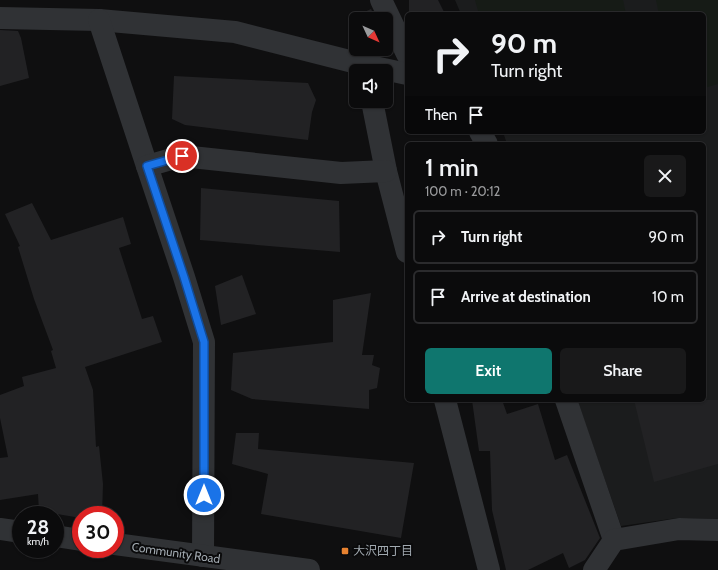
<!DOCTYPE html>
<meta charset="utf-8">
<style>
:root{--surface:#0b0b0c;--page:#19191a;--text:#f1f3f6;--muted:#9a9b9d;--line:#2b2b2d;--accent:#0f766e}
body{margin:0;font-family:Cabin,"Noto Sans JP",sans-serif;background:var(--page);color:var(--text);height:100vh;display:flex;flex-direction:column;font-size:15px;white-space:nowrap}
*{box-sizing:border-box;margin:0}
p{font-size:13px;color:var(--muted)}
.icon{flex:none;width:22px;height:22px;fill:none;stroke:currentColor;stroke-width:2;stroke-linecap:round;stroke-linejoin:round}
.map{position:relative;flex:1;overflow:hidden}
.side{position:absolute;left:405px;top:142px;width:301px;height:260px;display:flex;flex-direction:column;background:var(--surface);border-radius:6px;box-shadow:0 1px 3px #0004,0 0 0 1px var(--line)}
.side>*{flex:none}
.banner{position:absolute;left:405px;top:12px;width:301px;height:122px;border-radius:6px;box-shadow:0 1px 3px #0004,0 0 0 1px var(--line);background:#0b0b0c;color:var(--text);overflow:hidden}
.needle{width:26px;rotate:134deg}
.fabs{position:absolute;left:349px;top:12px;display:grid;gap:8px}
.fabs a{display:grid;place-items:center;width:44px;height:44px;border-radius:6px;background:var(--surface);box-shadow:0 1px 3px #0004,0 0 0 1px var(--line);font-size:20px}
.speed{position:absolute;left:12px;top:506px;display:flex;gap:8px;font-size:20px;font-weight:700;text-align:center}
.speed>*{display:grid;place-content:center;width:52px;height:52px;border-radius:50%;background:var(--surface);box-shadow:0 1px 3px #0004,0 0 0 1px var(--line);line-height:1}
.speed small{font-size:10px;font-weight:400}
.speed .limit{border:6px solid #d22;background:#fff;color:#111}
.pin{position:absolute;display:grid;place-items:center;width:34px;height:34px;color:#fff;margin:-17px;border:2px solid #fff;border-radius:50%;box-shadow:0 1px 4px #0007}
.me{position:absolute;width:44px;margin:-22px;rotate:0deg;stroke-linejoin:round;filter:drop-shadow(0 0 3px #0008)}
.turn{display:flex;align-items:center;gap:14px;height:84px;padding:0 20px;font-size:18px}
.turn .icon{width:52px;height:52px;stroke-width:2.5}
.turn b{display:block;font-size:28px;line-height:34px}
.then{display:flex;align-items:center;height:38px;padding:0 20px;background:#0003;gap:8px;font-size:15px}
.round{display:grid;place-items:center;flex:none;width:42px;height:42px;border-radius:6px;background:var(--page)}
.summary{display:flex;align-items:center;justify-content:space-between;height:68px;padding:0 20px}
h1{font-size:24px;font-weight:600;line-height:30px}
.button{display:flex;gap:8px;margin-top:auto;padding:8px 20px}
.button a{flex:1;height:46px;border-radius:6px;background:var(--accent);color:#fff;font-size:16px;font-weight:600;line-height:46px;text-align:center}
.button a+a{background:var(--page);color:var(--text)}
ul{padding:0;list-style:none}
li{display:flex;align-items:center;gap:12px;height:54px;margin:0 8px 6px;padding:0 12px;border:2px solid var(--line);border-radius:6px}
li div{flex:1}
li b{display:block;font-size:15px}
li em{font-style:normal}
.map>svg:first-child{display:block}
</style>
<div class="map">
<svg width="718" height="570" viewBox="0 0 718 570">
<rect width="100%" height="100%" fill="#0f0f10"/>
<path fill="#1b1c1d" d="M455,0H718V519L677,518L621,526L577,400H704V144H507L503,132H704V14H461Z"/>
<g fill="#161b16">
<path d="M475,0H623L626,14H479Z"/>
<path d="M656,0H718V84L704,88V14H659Z"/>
</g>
<g fill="#222224">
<path d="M409,0H438L445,14H409Z"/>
<path d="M371,9L376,19H359L358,15Z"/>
<path d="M0,30L18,31L21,38L29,78L0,86Z"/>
<path d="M174,76L308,83L316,100L312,112L308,140L185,125L172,119Z"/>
<path d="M201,188L339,201L340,252L200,240Z"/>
<path d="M32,203L51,240L123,217L131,244L119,248L142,319L153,316L162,342L85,367L93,390L96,447L99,446L103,484L102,515H81V518L39,511L38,494L0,500V458L8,457L0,418V395L24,386L22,377L56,368L51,351L53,350L34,299L18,247L20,246L5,214Z"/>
<path d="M242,275L256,314L221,325L215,286Z"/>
<path d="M371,293L362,355H374L372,365L380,368L377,388L369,390V409L252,399L231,390L233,353L333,342V300Z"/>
<path d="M472,400H502L507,414L538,404L555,460L567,455L600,538L585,560L569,568L563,553L528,570H506L492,510L490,451H479Z"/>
<path d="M634,400H718V464L654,482Z"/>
<path d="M236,433H259L258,449L414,463L401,538L261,514L268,474L232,464Z"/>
</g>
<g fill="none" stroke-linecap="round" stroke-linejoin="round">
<g stroke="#303235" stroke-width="22">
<path d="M381,0L407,54"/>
<path d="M0,18L99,20L235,32L365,65L407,74"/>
<path d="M99,20L147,166L184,277L204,342L203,556"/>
<path d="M372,101L386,171L407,252"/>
<path d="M480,132L487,144"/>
<path d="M147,166L182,156L341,173L386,171"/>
<path d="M445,400L489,570"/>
<path d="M566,400L614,540"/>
<path d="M0,529L21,532"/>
<path d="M55,536L81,540"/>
<path d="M115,544L309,570"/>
<path d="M594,570L614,540L679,529L718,530"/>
</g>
</g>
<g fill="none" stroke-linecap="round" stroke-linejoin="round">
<defs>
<path id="route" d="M182,156L147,166L184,277L204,342V495"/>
</defs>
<use href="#route" stroke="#114b97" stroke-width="10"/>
<use href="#route" stroke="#1a73e8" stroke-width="7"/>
</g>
<rect fill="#e78230" stroke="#0a0a0b" stroke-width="1.5" x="341" y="547" width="8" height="8" rx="2"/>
<g text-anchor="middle" stroke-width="4" stroke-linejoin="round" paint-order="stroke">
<g font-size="12" fill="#a1a9b0" stroke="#0a0a0b" text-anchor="start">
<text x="353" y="555">大沢四丁目</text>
</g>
<g font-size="12" fill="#a1a9b0" stroke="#0a0a0b">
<text transform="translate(176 553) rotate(8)" y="4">Community Road</text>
</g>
</g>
</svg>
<div class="fabs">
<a><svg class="needle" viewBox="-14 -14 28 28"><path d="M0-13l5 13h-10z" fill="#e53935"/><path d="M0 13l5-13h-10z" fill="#9a9b9d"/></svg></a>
<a><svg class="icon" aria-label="sound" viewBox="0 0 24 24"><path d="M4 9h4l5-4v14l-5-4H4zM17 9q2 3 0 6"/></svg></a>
</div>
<div class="speed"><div>28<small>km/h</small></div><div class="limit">30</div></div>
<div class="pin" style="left:182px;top:156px;background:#d93025"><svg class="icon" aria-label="arrive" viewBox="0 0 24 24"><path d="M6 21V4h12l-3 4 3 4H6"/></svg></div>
<svg class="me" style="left:204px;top:495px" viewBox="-20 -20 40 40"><circle r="17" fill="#1a73e8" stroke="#fff" stroke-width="3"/><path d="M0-11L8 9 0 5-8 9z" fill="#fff"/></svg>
<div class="banner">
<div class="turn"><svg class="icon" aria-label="right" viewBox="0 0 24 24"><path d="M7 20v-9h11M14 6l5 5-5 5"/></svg><div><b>90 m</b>Turn right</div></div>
<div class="then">Then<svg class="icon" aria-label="arrive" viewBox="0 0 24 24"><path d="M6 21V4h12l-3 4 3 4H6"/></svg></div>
</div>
<section class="side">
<div class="summary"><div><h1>1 min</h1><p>100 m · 20:12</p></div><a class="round"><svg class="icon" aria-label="close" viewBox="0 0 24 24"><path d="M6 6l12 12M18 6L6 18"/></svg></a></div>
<ul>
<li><svg class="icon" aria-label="right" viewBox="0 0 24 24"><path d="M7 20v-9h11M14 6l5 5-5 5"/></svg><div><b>Turn right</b></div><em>90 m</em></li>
<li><svg class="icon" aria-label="arrive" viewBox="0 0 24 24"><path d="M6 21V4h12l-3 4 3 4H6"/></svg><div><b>Arrive at destination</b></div><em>10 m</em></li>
</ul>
<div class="button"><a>Exit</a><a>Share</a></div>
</section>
</div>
